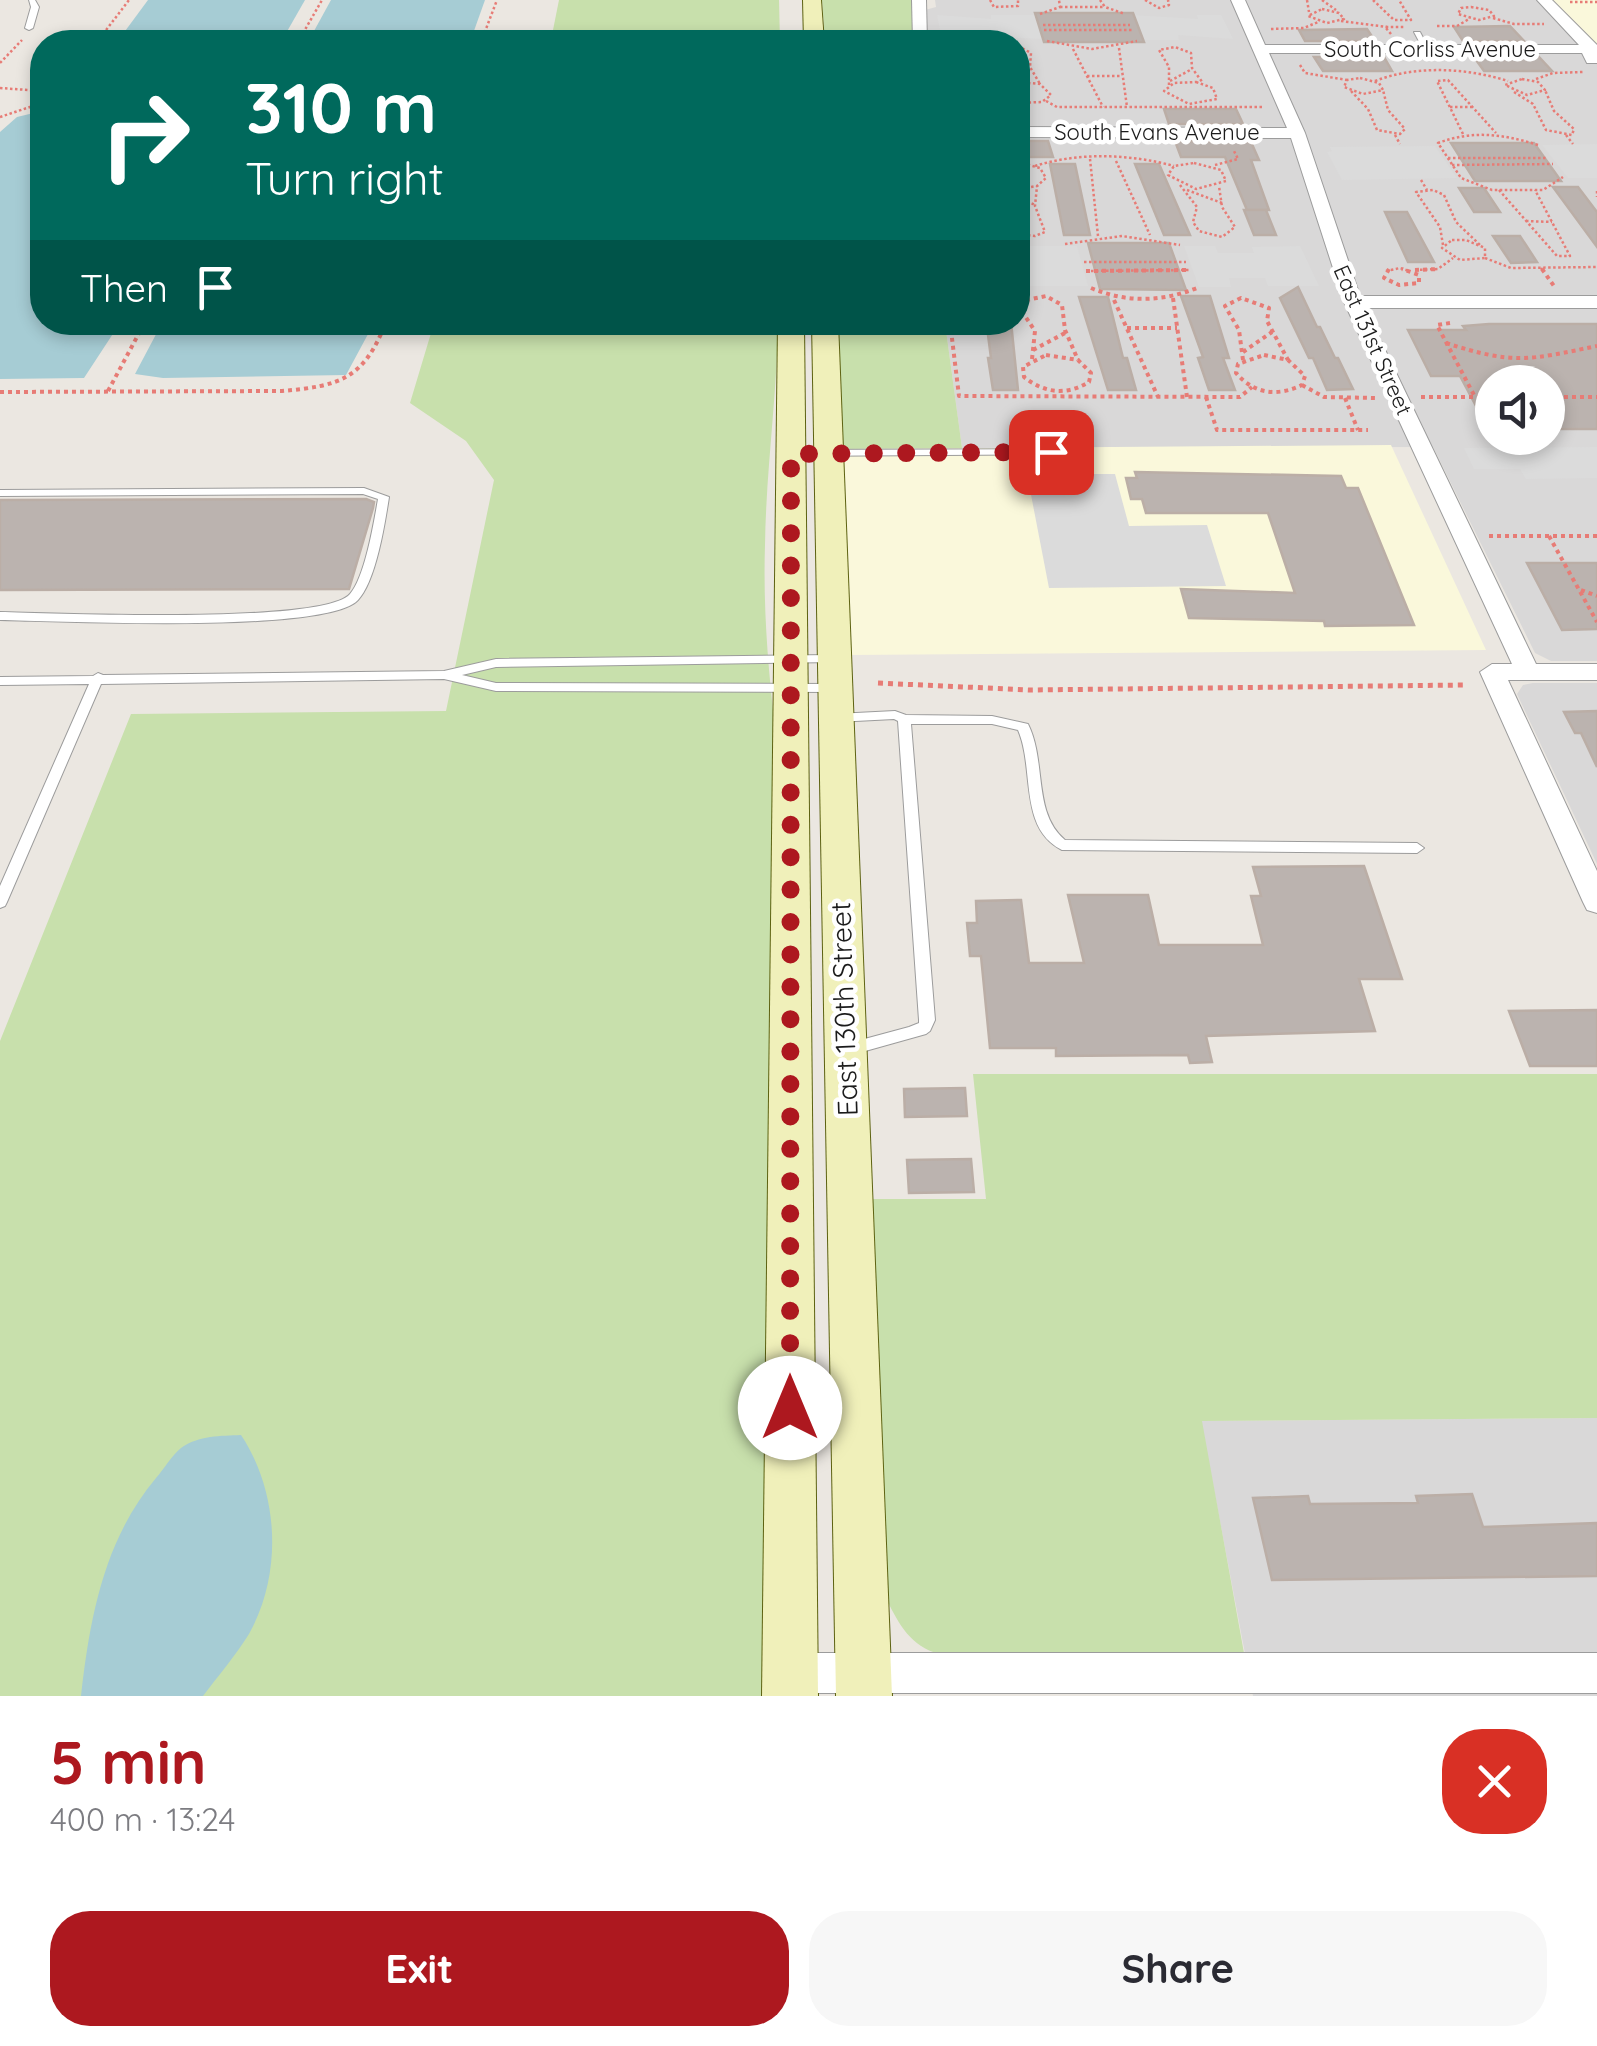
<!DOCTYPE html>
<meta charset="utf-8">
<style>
:root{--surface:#fff;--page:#f7f7f7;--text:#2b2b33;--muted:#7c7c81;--accent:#ad181f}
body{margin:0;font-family:Quicksand,sans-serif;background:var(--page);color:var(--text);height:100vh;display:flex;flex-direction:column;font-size:38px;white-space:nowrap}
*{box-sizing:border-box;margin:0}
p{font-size:32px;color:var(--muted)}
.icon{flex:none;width:55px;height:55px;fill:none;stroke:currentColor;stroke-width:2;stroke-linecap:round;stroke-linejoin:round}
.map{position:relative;height:1696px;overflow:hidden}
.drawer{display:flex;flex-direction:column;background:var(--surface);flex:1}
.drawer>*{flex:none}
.top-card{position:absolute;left:30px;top:30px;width:1000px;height:305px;border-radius:40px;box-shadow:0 5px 15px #0003;background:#00695c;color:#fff;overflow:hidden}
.fabs{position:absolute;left:1475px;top:365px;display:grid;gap:20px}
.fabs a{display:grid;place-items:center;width:90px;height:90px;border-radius:50%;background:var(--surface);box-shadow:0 5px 15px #0003;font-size:50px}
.pin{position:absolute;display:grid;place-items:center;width:85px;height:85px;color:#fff;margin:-42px;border-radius:20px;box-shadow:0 5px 15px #0006}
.me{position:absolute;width:110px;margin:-55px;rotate:0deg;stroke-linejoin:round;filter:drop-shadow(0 0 8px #0008)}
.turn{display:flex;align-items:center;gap:35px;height:210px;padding:0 50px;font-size:45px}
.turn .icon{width:130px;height:130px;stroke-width:2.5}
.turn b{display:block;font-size:70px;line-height:85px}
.then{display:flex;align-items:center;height:95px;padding:0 50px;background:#0003;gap:20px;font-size:38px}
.round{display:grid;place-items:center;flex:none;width:105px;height:105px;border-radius:40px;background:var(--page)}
.head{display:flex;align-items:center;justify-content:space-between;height:170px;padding:0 50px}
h1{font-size:60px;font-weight:800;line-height:75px;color:var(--accent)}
.button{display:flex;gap:20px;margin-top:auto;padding:20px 50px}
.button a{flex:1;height:115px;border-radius:40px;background:var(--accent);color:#fff;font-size:40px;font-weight:800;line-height:115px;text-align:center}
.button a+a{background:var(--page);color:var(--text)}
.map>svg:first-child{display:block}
</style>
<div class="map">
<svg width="1597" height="1696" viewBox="0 0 1597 1696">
<rect width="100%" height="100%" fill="#ebe7e1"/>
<g fill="#d9d8d8" fill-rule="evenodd">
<path d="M935,0H1538L1597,54V661H1551L1535,653L1433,447L962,448L945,323L1018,322V42H926L925,10L936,7ZM1492,382H1548V438H1492Z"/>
<path d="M1533,683H1597V864L1517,694L1523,685Z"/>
<path d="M1597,1418V1696H1253L1201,1421Z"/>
</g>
<g fill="#faf8db">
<path d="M1549,0H1597V45L1593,44Z"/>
<path d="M1391,445L1486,650L849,655L840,449Z"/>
</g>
<g fill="#c8e0ac">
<path d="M559,0H779L780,42H558L552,35Z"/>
<path d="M822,0H912L914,42H825Z"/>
<path d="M434,323H778C777,397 766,470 765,545C763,607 768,667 775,728L765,1696H0V1041L131,714L446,711L494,480L466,441L410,403Z"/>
<path d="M835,323H945L962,448L840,449Z"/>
<path d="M973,1074H1597V1418L1202,1421L1244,1653L939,1654C911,1646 899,1625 887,1600L870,1199H986Z"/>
</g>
<g fill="#dbdbdb">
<path d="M937,15L991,19V15H1038L1045,39L968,36L967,40H942Z"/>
<path d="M1130,15L1198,19L1197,15H1221L1233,39L1178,35L1179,40H1140Z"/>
<path d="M1597,144V178H1568L1542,145Z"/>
<path d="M1435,146L1457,178L1342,180L1327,152L1332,151L1330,147Z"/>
<path d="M1021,246H1077L1088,286H1028L1026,279H1018Z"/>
<path d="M1184,246H1215L1218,253H1254L1252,247L1300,246L1319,286H1268L1265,278H1229L1231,287H1199Z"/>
<path d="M1597,447V478L1526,479L1520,469H1474L1464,448Z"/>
<path d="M1027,474H1115L1129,526L1207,525L1226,586L1049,588Z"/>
</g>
<g fill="#a6ccd4">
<path d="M148,0H305L281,42H117Z"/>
<path d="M331,0H485L470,42H308Z"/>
<path d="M42,111V322L120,323L84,378L0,379V132L17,117Z"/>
<path d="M162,323V322L374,323L346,375L163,378L135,374Z"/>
<path d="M241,1435C279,1492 283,1573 249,1634C236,1655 218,1676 203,1696H81C90,1617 104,1540 156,1478C164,1469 172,1455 181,1448C199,1435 221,1436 241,1435Z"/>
</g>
<g fill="#bbb3af" stroke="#bbaea6" stroke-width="2.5">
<path d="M1035,13H1133L1144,42H1044Z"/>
<path d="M1510,26L1524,41H1463L1454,27Z"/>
<path d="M1367,29L1375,41H1305L1299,30Z"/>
<path d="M1314,57H1384L1392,71H1323Z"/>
<path d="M1474,57H1539L1552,71H1484Z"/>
<path d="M1164,109H1236L1243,124H1169Z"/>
<path d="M1018,141H1048L1053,157H1018Z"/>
<path d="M1175,141L1251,142L1259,160H1251L1269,210H1247L1225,157H1181Z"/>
<path d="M1451,143H1534L1561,181H1475Z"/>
<path d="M1050,164H1075L1090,235H1064Z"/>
<path d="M1135,164H1159L1190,235H1164Z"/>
<path d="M1553,187H1578L1597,212V247Z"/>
<path d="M1459,188H1484L1500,212H1474Z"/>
<path d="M1244,210H1266L1276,235H1254Z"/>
<path d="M1385,212H1407L1434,262H1408Z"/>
<path d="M1493,236H1520L1537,262L1511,263Z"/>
<path d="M1088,243H1169L1186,290L1100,289Z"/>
<path d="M1298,287L1317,327H1320L1335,358H1338L1353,389L1327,390L1313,358H1309L1280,298Z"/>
<path d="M1181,296H1210L1229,358H1223L1235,390H1209L1198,358L1203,357Z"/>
<path d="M1079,297H1108L1123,358H1127L1136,390H1108Z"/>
<path d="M991,322H1011L1018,390H993L988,358H991L987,327H992Z"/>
<path d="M1489,324H1597V429H1548V381H1492V436L1460,376H1431L1408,330H1466L1463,326Z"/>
<path d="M1135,472L1341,476L1346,488H1358L1414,625L1325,626L1324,621L1189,618L1181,589L1295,593L1268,513H1146L1142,499H1131L1126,478H1137Z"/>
<path d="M366,499L374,502L373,508L349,589L0,590V500Z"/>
<path d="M1527,563H1597V629L1562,630Z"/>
<path d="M1597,711V767L1581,733H1575L1564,712Z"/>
<path d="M1364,866L1402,979H1359L1375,1031L1206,1036L1212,1062L1190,1063L1188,1055L1056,1056V1048H990L981,956H970L967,923H977L976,901L1021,900L1029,963H1084L1068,895H1148L1159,945H1263L1251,896H1261L1253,867Z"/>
<path d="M1597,1010V1066H1530L1509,1011Z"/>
<path d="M965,1088L967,1116L905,1117L904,1089Z"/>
<path d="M971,1159L974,1192L909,1193L907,1160Z"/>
<path d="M1472,1494L1483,1527L1597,1523V1576L1272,1580L1253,1498L1308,1496L1310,1504L1418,1503L1416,1496Z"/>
</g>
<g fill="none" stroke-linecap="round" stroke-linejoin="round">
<defs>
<g id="lane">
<path d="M29,0H35L39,7L33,28L29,30L25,28L31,7Z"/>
<path d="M1414,32H1420L1430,51H1424Z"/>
<path d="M1088,449L1093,452L1092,454L791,456L786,453L791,450Z"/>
<path d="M364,488L389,497C385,523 376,581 358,600C327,634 57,621 0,620V612C52,613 324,625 350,594C365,577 374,522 378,499L363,494L0,496V490Z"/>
<path d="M833,655L837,656L839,659L837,662L496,667L462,675L496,683L835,684L841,688L835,692L496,691L444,679L101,684L7,902L5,906L0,908V886L89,684L0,685V677L93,676L98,673L103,675L444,671L496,659Z"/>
<path d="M895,711L906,715L992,716L1028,724C1047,762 1032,812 1065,840L1417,843L1424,848L1417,853L1062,850C1018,828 1035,769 1018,730L992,724H911L935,1020L930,1031L926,1034L851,1055L846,1054L843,1049L846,1044L909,1027L919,1023V1020L898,721L894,719L836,722L830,718L836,714Z"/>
</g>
<g id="street">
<path d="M912,0H926L927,42H913Z"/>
<path d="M1231,0H1245L1265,45H1579L1537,0H1552L1597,45V63H1587L1582,53H1269L1305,133L1360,296H1597V308H1365L1536,664H1597V680H1508L1597,871V913L1587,910L1583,902L1480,672L1492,664H1512L1344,302L1291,138L1018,137V127L1287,128Z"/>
<path d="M791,1653H1597V1693H791L777,1687L771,1673L777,1659Z"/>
</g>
<g id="secondary">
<path d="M803,0H821L824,42H804Z"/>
<path d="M778,322H804L818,1696H762Z"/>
<path d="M812,322H838L892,1696H836Z"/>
</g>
</defs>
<use href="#lane" stroke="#9c9c9c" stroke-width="2"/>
<use href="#street" stroke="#9c9c9c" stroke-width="2"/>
<use href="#secondary" stroke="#5d6211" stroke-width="2"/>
<g stroke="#e77c76" stroke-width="2.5" stroke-dasharray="2.5 2.5" stroke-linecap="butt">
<path d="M990,0L994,7L1018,6V0"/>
<path d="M1100,0L1105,7L1125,14"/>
<path d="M1145,0L1159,8L1169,5L1168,0"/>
<path d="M1307,0L1309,12"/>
<path d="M1322,0L1336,10"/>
<path d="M1373,0L1394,20H1411L1399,0"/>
<path d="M1570,2H1597"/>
<path d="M1060,7H1105"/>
<path d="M1471,7L1489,10L1494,16L1479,20L1458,14L1461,8Z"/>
<path d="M1322,9L1339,13L1344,19L1327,23L1308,16Z"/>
<path d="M1040,14L1060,7L1059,0"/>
<path d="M1493,18L1514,24H1544"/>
<path d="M1341,21L1387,27"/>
<path d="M1043,25H1130"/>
<path d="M1437,26H1457L1469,19"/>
<path d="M1271,29L1304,28L1318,22"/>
<path d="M1044,30H1132"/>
<path d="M1391,34L1385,27H1405"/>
<path d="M1047,41L1092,49L1137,41"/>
<path d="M97,42L129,0"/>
<path d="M298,42L322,0"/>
<path d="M481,42L497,0"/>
<path d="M1018,46L1031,53L1030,67L1040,84"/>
<path d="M1119,48L1127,107"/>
<path d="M1073,49L1103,107"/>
<path d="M0,63L22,40"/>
<path d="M1300,65L1305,73L1347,80"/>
<path d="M1018,74L1031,69"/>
<path d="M1087,76H1122"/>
<path d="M1360,78L1379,83L1383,90L1363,94L1344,87L1347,80Z"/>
<path d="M1522,79L1538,82L1545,90L1527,95L1505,85Z"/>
<path d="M1536,79L1553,73L1583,72"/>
<path d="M1170,81L1192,69"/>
<path d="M1375,81C1416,65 1467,68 1508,81"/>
<path d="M1018,82L1040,84L1051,95L1042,102L1018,103"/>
<path d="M1196,82L1213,88L1217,99L1189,104L1164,91L1174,83Z"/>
<path d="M1169,85V67L1159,50L1175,47L1191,53L1192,68L1203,83"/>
<path d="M0,88L42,91"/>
<path d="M1351,91L1368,109L1377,130L1400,134L1405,129L1388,110L1383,90"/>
<path d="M1514,92L1533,104L1546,130L1572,135L1574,129L1554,111L1545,90"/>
<path d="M1046,101L1057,107H1264"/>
<path d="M1450,107H1472"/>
<path d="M0,117L42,103"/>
<path d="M1463,134L1437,81L1448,80L1496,133"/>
<path d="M1395,135L1400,144"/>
<path d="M1566,135L1573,144"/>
<path d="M1538,145C1503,134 1473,130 1438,143L1461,178L1492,190H1543L1563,177"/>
<path d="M1448,158H1548"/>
<path d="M1090,159L1098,236"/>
<path d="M1116,161L1150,235"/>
<path d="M1018,162L1040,168L1046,178L1037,186L1018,189"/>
<path d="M1194,163L1221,170L1226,181L1196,189L1168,175L1174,166Z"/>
<path d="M1215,165L1238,159L1234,151"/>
<path d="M1452,165L1553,164"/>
<path d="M1035,166C1079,152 1130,154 1174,166"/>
<path d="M1421,180L1427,190"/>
<path d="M1180,185L1197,207L1193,222L1199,231L1222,237L1235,227L1222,207L1219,186"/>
<path d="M1187,190L1222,203"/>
<path d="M1499,190L1557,256H1570L1535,190"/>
<path d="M1597,191V197"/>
<path d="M1018,197L1035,205"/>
<path d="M1526,221L1552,222"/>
<path d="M1018,234L1035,236L1045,232L1035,206L1037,186"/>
<path d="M1452,240H1466L1485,248V258L1460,260L1442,248Z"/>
<path d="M1065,244L1122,236L1180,245"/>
<path d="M1443,245L1440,227L1416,192L1433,190L1444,195L1456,222L1480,245"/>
<path d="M1485,258L1511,268L1597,267"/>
<path d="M1084,262H1186"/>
<path d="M1541,268L1543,271"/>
<path d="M1415,270L1438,269L1453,258"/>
<path d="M1086,271L1190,270"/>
<path d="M1386,271L1400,268L1409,271"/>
</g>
<g stroke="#e77c76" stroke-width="4" stroke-dasharray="4 4" stroke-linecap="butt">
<path d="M1389,269L1384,278L1399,285L1419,283V275L1402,269"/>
<path d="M1542,269L1554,286"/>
<path d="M1415,270L1438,269"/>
<path d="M1086,271L1190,270"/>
<path d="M1091,288C1127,303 1161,302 1197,288"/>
<path d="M1173,298L1187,397"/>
<path d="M1114,300L1158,397"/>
<path d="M950,322L959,396L1240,397L1252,387"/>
<path d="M1450,323L1437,325L1475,397"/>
<path d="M1127,328H1177"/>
<path d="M1446,343C1514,365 1529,360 1597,346"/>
<path d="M1033,350L1065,333"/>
<path d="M1243,352L1272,332"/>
<path d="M1046,355L1078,360L1091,373L1089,382C1066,396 1044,393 1024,377L1023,367Z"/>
<path d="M1264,355L1288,360L1305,376L1302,385C1277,397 1254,394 1236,373L1238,364Z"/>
<path d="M1032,359L1035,331L1021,310L1027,300L1046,296L1062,305L1065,330L1078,360"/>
<path d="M1243,360L1239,330L1225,306L1241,298L1269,308L1267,321L1288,360"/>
<path d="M1302,385L1324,397L1377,398"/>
<path d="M108,391L145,322"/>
<path d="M0,392L282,391C340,386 364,379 386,322"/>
<path d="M1206,397L1217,430H1368"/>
<path d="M1421,397H1492"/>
<path d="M1548,397H1597"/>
<path d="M1345,398L1358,430"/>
<path d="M1489,536H1597"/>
<path d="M1549,536L1597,622"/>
<path d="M1581,590L1597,596"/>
</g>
<path stroke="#e77c76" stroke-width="5" stroke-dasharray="5 5" stroke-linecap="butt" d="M878,683L1030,690L1465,685"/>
<use href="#lane" fill="#fff" fill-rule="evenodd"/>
<use href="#street" fill="#fff" fill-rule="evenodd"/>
<use href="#secondary" fill="#f0f0ba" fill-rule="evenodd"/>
</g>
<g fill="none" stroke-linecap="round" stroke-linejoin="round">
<path stroke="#ad181f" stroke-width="18" stroke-dasharray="0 32.4" d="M790,1408L791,454L1051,452"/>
</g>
<g text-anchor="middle" stroke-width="9" stroke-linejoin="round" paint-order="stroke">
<g font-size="22" fill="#1b1b1b" stroke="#fff">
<text x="1430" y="57">South Corliss Avenue</text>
<text x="1157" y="140">South Evans Avenue</text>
<text transform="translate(1373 340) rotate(66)" y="8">East 131st Street</text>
</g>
<g font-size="28" fill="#1b1b1b" stroke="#fff">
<text transform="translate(844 1009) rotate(-92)" y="10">East 130th Street</text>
</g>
</g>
</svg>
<div class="fabs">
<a><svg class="icon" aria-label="sound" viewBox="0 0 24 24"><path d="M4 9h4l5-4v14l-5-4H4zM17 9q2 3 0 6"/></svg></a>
</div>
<div class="pin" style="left:1051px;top:452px;background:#d93025"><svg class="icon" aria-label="arrive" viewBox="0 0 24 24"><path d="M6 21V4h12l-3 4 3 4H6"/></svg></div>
<svg class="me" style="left:790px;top:1408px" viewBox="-20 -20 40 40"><circle r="19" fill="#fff"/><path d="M0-13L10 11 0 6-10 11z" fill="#ad181f"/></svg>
<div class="top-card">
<div class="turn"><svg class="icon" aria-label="right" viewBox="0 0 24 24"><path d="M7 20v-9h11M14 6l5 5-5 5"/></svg><div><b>310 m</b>Turn right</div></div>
<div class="then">Then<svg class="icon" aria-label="arrive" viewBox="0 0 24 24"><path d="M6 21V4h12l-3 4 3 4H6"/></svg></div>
</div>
</div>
<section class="drawer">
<div class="head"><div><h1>5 min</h1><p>400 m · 13:24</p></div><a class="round" style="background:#d93025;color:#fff"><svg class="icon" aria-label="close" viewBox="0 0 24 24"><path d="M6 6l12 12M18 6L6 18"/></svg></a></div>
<div class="button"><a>Exit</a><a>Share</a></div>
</section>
